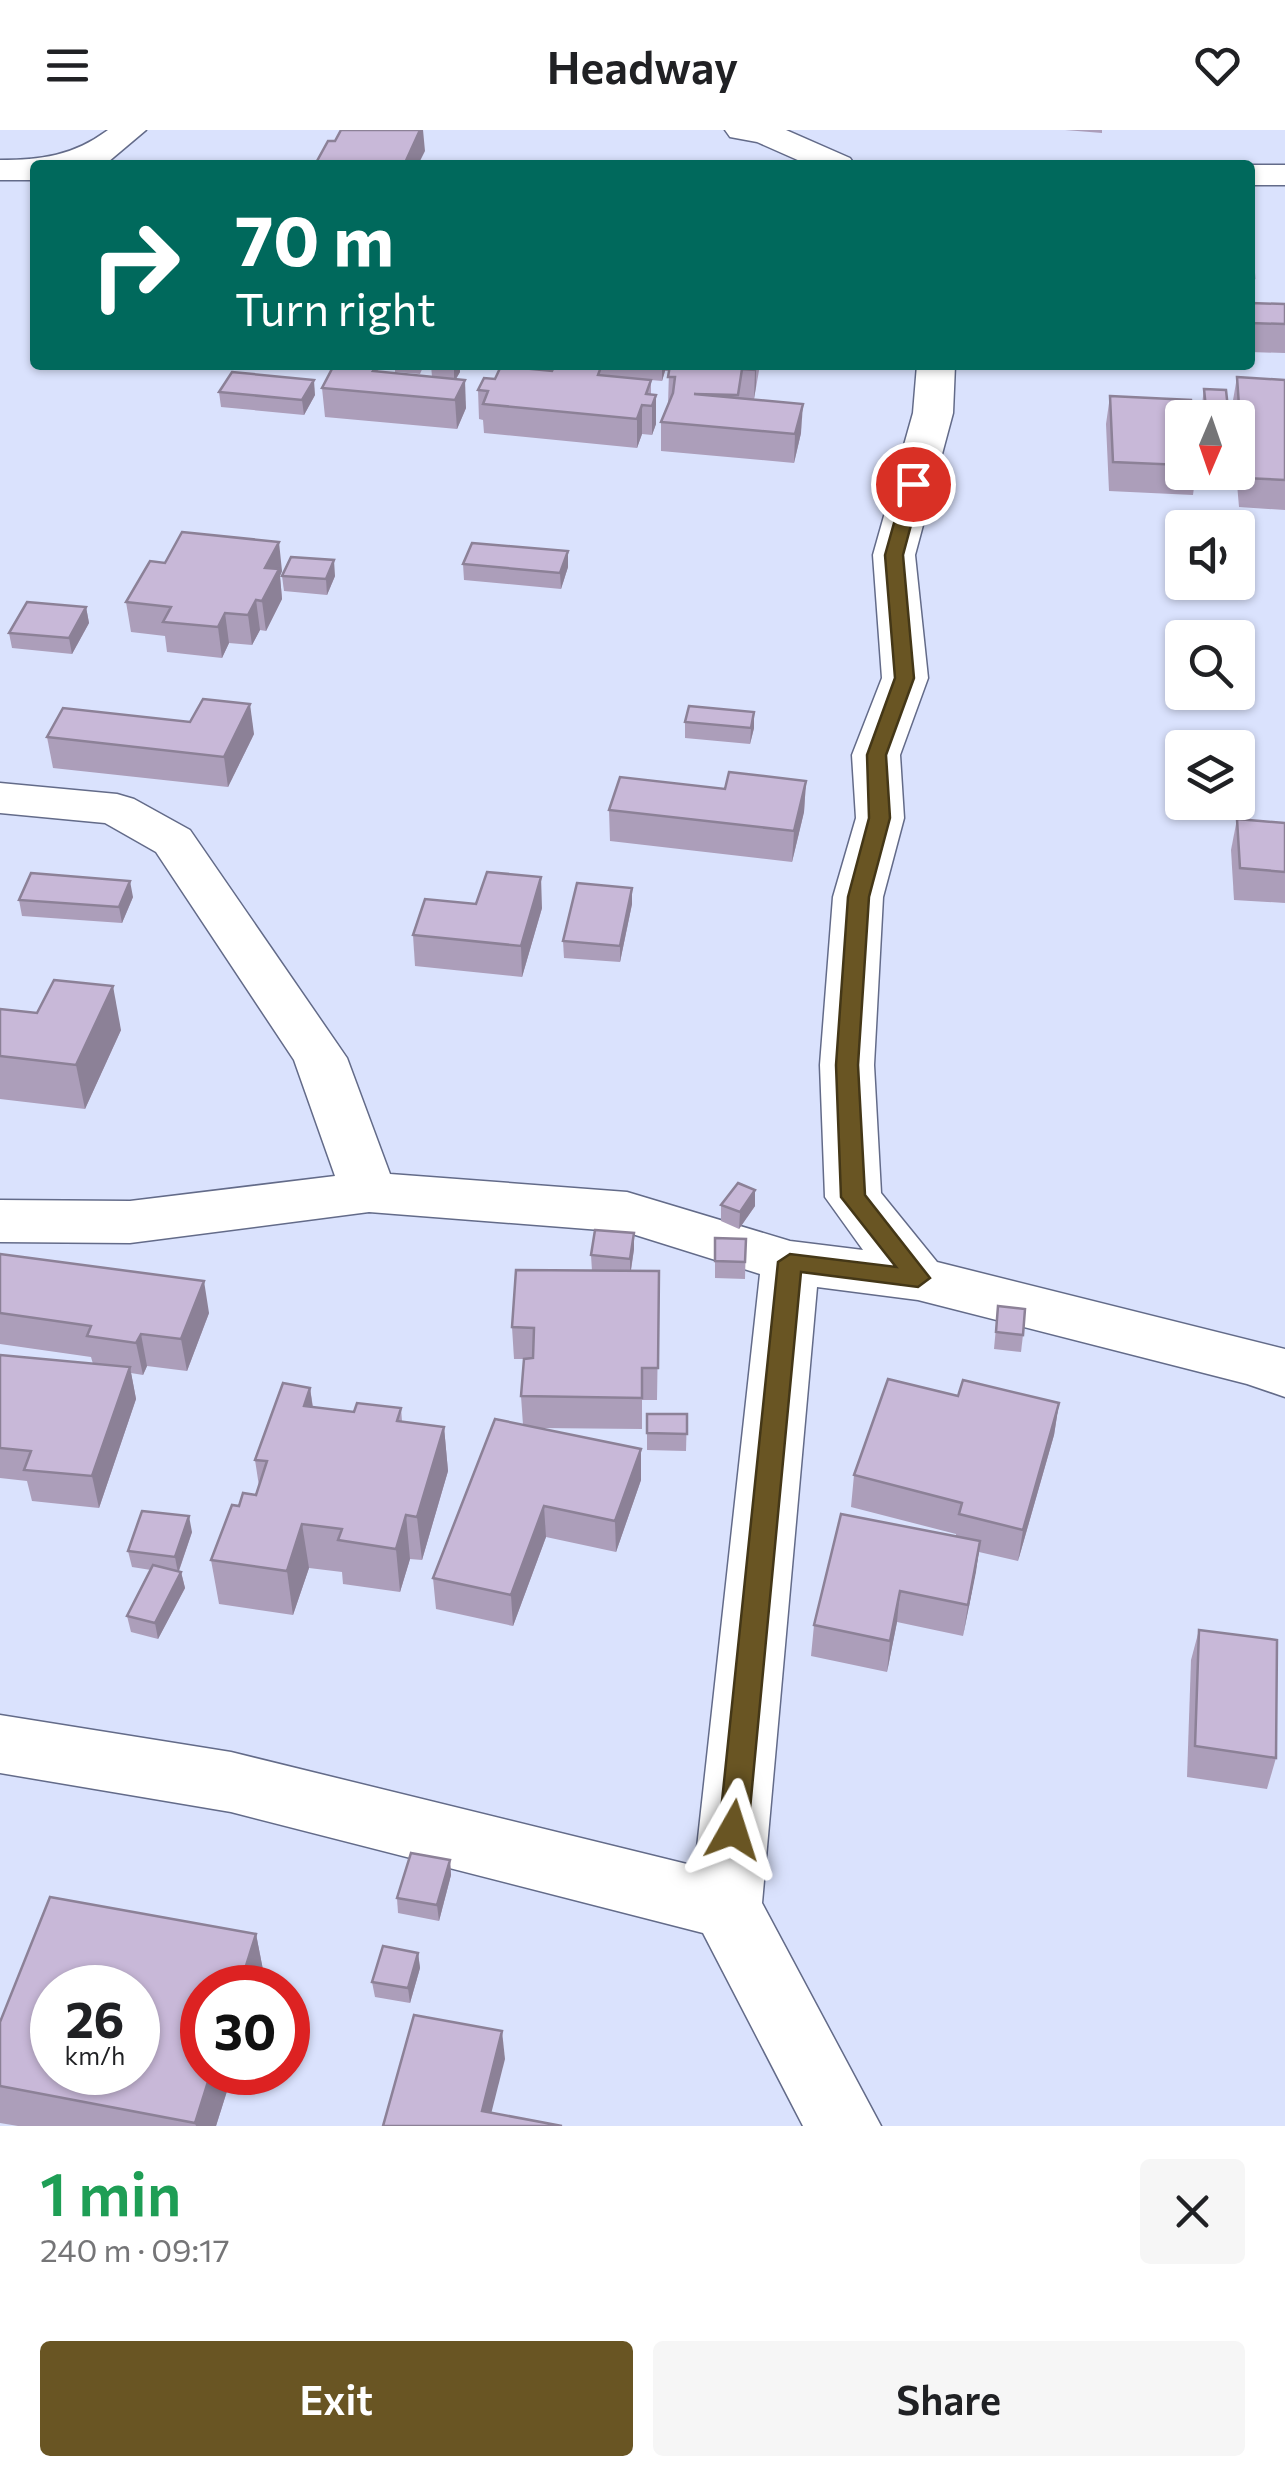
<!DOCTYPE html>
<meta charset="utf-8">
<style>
:root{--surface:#fff;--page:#f6f6f6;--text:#202124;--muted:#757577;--accent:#695523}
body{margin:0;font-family:Commissioner,sans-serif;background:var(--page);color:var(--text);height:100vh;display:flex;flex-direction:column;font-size:38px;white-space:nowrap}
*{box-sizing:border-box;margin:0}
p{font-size:32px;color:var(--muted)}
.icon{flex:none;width:55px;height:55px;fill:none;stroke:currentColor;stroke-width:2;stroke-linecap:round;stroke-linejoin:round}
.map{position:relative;height:1996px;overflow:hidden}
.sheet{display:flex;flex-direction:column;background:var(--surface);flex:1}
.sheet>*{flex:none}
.hud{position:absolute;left:30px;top:30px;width:1225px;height:210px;border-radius:10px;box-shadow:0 2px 8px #0004;background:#00695c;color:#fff;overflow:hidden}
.needle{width:65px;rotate:182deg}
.controls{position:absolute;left:1165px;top:270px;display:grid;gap:20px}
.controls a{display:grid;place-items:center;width:90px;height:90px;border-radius:10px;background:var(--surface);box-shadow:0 2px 8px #0004;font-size:50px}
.speed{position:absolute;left:30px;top:1835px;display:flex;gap:20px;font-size:50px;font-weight:700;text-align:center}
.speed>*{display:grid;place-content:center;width:130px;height:130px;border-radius:50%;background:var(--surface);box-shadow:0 2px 8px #0004;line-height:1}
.speed small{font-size:25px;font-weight:400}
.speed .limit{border:15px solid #d22;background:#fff;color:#111}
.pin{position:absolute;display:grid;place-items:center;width:85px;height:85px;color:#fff;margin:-42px;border:5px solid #fff;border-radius:50%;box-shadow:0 2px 10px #0007}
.me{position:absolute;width:110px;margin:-55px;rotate:6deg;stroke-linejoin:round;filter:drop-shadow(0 0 8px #0008)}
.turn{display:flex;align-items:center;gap:35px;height:210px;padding:0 40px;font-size:45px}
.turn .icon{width:130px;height:130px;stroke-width:2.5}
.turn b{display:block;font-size:70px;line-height:85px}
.round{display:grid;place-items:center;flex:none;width:105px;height:105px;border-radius:10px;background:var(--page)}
.summary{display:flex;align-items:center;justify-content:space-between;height:170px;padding:0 40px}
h1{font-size:60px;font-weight:600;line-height:75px;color:#1e9e55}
.primary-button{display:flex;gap:20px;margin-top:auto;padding:20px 40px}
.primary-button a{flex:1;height:115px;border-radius:10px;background:var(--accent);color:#fff;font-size:40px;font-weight:600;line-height:115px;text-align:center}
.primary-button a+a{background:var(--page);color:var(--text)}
header{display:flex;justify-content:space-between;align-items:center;height:130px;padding:0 40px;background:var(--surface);font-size:45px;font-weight:600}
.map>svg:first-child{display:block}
</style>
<header><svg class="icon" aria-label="menu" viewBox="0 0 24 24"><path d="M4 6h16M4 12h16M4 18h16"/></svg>Headway<svg class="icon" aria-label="heart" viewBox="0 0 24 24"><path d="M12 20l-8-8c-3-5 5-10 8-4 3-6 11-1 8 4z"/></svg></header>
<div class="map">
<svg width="1285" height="1996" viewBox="0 0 1285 1996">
<rect width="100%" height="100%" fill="#dae2fd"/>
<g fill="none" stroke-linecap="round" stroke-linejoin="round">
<defs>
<g id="minor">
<path d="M108,0H146L108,32L35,35V50H0V30C41,30 73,26 108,0Z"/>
<path d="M725,0H786L850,28L855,35H809L757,12L730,7Z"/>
<path d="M1248,35H1285V55H1250Z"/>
<path d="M917,235H955L953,283L915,425L928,548L900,625L904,688L883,767L874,935L881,1063L937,1132L1285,1219V1267L1247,1254L918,1170L817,1157L762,1773L881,1996H803L703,1803L231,1682L0,1643V1585L231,1622L695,1736L760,1144L626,1102L369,1082L130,1113L0,1112V1070L130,1071L335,1046L294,930L156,722L105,693L0,683V653L117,664L134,669L190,700L347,928L390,1044L627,1062L790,1111L863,1120L825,1067L820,935L833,767L856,688L852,625L882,548L873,425L913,283Z"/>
</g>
</defs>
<use href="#minor" stroke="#636b89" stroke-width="3"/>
<use href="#minor" fill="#fff" fill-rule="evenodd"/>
</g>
<g fill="#ac9eba">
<path d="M1065,0H1102V3Z"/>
<path d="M1250,125L1254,148L1250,170Z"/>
<path d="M1250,173L1285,174V223L1250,222Z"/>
<path d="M378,235V242L432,247L431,235H460V242L456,249L466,278L457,299L325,287L322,258Z"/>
<path d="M395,235H424L420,244L395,242Z"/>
<path d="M515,235H760L754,269L741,268L801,303L794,333L661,321V292L668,275L669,241H665L662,251L651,250V265H656V294L652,305L642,304L637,318L484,303L483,290L479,289L478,260L495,249L515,237Z"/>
<path d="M1237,247L1285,250V380L1239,377L1236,342L1238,288H1233L1232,276Z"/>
<path d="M1204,259L1229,288H1203L1202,274Z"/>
<path d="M219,262L315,265L304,285L221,277Z"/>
<path d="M1110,266L1182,288V342H1196L1193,365L1109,361L1106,294Z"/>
<path d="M568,421V437L561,459L464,450L463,434Z"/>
<path d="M282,441L280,446L282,469L266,501L260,500L252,515L229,513L222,528L167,522L165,506L131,502L126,472Z"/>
<path d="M282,446H335L327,465L284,461Z"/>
<path d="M86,477L89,493L72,524L12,518L9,503Z"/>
<path d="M754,582V598L750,614L685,608V592Z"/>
<path d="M254,604L228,657L53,638L47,607Z"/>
<path d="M806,651L804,682L792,732L610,711L609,680L725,659Z"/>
<path d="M1237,689L1285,693V773L1234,770L1231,720Z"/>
<path d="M632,758V774L620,832L564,828L563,811Z"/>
<path d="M133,767L122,793L22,786L19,770Z"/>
<path d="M542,778L522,847L415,836L413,805Z"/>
<path d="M0,879L121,900L85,979L0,969Z"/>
<path d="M755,1060V1076L739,1099L721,1091V1075Z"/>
<path d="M634,1103V1119L631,1141H659L657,1270H642V1299L539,1298L641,1350L616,1422L546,1407L513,1496L436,1479L433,1448L523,1295L521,1266L524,1229H514L512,1197L592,1141L591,1125Z"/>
<path d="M715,1108L746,1109L745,1149L715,1148Z"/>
<path d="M0,1124L209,1183L187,1241L147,1236L143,1245L131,1243L136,1269L99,1378L32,1371L27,1351L0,1348V1225L93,1234L91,1227L0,1214Z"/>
<path d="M998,1176L1023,1205L1021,1222L994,1219Z"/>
<path d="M310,1258L313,1277L354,1282L401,1278L402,1291L444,1297L448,1341L422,1430L410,1429L400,1462L343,1454L342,1442L309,1438L293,1485L219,1474L211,1430L239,1376L256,1365L259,1356L255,1330Z"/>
<path d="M958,1266L1059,1273L1054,1305L1018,1431L979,1422L963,1506L897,1492L887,1542L811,1526L814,1495L956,1406V1404L851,1377L854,1345Z"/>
<path d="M647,1284H687L686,1321L647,1320Z"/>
<path d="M192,1402L179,1441L181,1442L185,1458L158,1509L131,1502L127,1486L151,1440L132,1437L128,1421Z"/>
<path d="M1199,1500L1276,1628L1267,1659L1187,1647L1191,1530Z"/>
<path d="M450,1730L451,1745L439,1791L398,1783L397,1768Z"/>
<path d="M256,1804L264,1845L202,1942H233L216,1996H18L0,1993V1892Z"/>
<path d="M418,1823L420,1838L410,1873L375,1867L372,1852Z"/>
</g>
<g fill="#8c8197">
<path d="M420,0H423L425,21L418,35H404Z"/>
<path d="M454,235H460V242L454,252Z"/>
<path d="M662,235H665V241L662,251Z"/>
<path d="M756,235V256L754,269L755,240Z"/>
<path d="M314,250L315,265L304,285L302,270Z"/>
<path d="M465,250L466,278L457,299L455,270Z"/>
<path d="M656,265V294L652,305V276Z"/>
<path d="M803,274L801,303L794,333L795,304Z"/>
<path d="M642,275V304L637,318V289Z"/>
<path d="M279,412L282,441L280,446L282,469L266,501L262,471L265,438Z"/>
<path d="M568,421V437L561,459L560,443Z"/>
<path d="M334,430L335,446L327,465L326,449Z"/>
<path d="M256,470L260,500L252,515L248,485Z"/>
<path d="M86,477L89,493L72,524L69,508Z"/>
<path d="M225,483L229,513L222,528L218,497Z"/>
<path d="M250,574L254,604L228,657L224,627Z"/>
<path d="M754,582V598L750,614L751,598Z"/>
<path d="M806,651L804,682L792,732L794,701Z"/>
<path d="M541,747L542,778L522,847L521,816Z"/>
<path d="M130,751L133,767L122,793L119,777Z"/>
<path d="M632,758V774L620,832V816Z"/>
<path d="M113,856L121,900L85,979L76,935Z"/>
<path d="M755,1060V1076L739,1099L740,1082Z"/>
<path d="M634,1103V1119L630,1145V1129Z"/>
<path d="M204,1151L209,1183L187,1241L181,1209Z"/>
<path d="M141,1204L147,1236L143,1245L136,1213Z"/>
<path d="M130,1237L136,1269L99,1378L92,1346Z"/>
<path d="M310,1258L316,1302L304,1276Z"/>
<path d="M1059,1273L1054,1305L1018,1431L1023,1400Z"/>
<path d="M444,1297L448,1341L422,1430L417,1387Z"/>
<path d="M641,1319V1350L616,1422L615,1391Z"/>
<path d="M544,1376L546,1407L513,1496L511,1465Z"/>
<path d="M406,1385L410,1429L400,1462L396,1419Z"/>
<path d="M189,1386L192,1402L178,1443L175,1427Z"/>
<path d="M302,1394L309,1438L293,1485L287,1441Z"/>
<path d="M980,1411L976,1442L963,1506L968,1475Z"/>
<path d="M181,1442L185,1458L158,1509L155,1493Z"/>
<path d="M900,1461L897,1492L887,1542L890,1511Z"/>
<path d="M450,1730L451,1745L439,1791L437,1775Z"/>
<path d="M256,1804L264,1845L260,1858H239Z"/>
<path d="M418,1823L420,1838L410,1873L408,1858Z"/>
<path d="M502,1901L505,1929L488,1996L482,1981Z"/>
<path d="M211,1942H233L216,1996H196L195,1993Z"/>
</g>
<g fill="#c8b8d8" stroke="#8c8197" stroke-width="2.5" fill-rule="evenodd">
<path d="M341,0H420L404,35H322L324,32L317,31L328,11H335Z"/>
<path d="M1250,125L1253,126L1254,148H1250Z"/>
<path d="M1250,173L1285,174V194L1250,193Z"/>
<path d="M334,235H377L373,241L465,250L455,270L322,258Z"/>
<path d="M555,235L601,237L598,245L651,250L646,264L656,265L652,276L642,275L637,289L483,274L488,261L478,260L484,248L495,249L501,236L552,241Z"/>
<path d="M670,235H756L755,240L742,239L738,265L694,264L803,274L795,304L661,292L673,263L675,247H668Z"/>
<path d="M232,242L314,250L302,270L219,262Z"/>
<path d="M1237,247L1285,250V350L1244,348Z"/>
<path d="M1204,259L1226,260L1229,288H1207Z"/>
<path d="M1110,266L1191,270L1193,288H1182V335L1113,332Z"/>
<path d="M182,402L279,412L265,438L279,439L262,471L256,470L248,485L225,483L218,497L163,492L171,477L126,472L150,431L165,433Z"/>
<path d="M472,413L568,421L560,443L463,434Z"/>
<path d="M291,427L334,430L326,449L282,446Z"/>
<path d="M27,472L86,477L69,508L9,503Z"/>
<path d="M203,569L250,574L224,627L47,607L63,578L190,592Z"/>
<path d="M689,576L754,582L751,598L685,592Z"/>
<path d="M729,642L806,651L794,701L609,680L620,647L725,659Z"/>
<path d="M1237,689L1285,693V742L1240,738Z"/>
<path d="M487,742L541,747L521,816L413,805L425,769L476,774Z"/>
<path d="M31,743L130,751L119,777L19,770Z"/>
<path d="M577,753L632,758L620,816L563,811Z"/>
<path d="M54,850L113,856L76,935L0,926V879L37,883Z"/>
<path d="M738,1053L755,1060L740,1082L721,1075Z"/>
<path d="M595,1100L634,1103L630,1129L591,1125Z"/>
<path d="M715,1108L746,1109L745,1132L715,1131Z"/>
<path d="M0,1124L204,1151L181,1209L141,1204L136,1213L87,1206L91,1196L0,1183Z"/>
<path d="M516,1140L659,1141L658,1238H642V1268L521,1266L524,1229L533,1228L534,1198L512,1197Z"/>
<path d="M998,1176L1025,1179L1023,1205L996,1202Z"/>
<path d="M0,1225L130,1237L92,1346L24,1340L31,1321L0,1318Z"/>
<path d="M888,1249L958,1266L963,1250L1059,1273L1023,1400L959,1384L962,1373L854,1345Z"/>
<path d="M283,1253L310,1258L304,1276L354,1282L357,1273L401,1278L397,1291L444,1297L417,1387L406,1385L396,1419L338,1410L342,1399L302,1394L287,1441L211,1430L232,1375L239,1376L243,1363L256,1365L267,1331L255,1330Z"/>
<path d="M647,1284H687V1304L647,1303Z"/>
<path d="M495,1289L641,1319L615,1391L544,1376L511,1465L433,1448Z"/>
<path d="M142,1381L189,1386L175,1427L128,1421Z"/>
<path d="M841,1384L980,1411L968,1475L900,1461L890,1511L814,1495Z"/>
<path d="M153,1435L181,1442L155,1493L127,1486Z"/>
<path d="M1199,1500L1277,1510L1276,1628L1195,1616Z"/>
<path d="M411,1723L450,1730L437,1775L397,1768Z"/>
<path d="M50,1767L256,1804L239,1858H202V1942H211L195,1993L0,1956V1892ZM52,1858H138V1942H52Z"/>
<path d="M383,1816L418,1823L408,1858L372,1852Z"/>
<path d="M414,1885L502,1901L482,1981L562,1996H383Z"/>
</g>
<path fill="#695523" stroke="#443717" stroke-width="2.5" d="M913,349L922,354L903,425L914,548L886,625L890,688L869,767L858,935L865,1065L930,1148L918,1157L801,1142L748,1700L743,1709L733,1713L723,1709L719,1700L778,1132L790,1124L896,1137L841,1067L836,935L848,767L869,688L867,625L895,548L885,425L905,354Z"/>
</svg>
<div class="controls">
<a><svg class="needle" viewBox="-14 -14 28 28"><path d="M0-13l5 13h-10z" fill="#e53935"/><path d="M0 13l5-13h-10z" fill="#757577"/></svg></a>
<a><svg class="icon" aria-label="sound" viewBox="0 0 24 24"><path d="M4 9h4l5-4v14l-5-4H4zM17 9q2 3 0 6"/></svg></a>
<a><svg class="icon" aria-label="search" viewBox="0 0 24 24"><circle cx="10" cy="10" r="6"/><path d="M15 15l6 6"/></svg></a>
<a><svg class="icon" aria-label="layers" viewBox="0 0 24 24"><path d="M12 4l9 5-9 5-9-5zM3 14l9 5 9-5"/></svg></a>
</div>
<div class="speed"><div>26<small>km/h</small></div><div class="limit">30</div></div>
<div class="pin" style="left:913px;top:354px;background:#d93025"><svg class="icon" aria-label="arrive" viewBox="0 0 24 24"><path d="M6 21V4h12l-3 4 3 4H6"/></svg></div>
<svg class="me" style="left:733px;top:1700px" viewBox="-20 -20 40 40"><path d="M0-17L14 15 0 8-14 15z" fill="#695523" stroke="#fff" stroke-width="4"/></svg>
<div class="hud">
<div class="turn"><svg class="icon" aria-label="right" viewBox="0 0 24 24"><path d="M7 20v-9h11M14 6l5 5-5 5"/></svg><div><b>70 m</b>Turn right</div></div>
</div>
</div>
<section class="sheet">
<div class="summary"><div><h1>1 min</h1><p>240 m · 09:17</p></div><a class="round"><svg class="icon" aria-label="close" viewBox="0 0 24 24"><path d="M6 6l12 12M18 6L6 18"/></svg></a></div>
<div class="primary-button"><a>Exit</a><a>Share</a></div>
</section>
